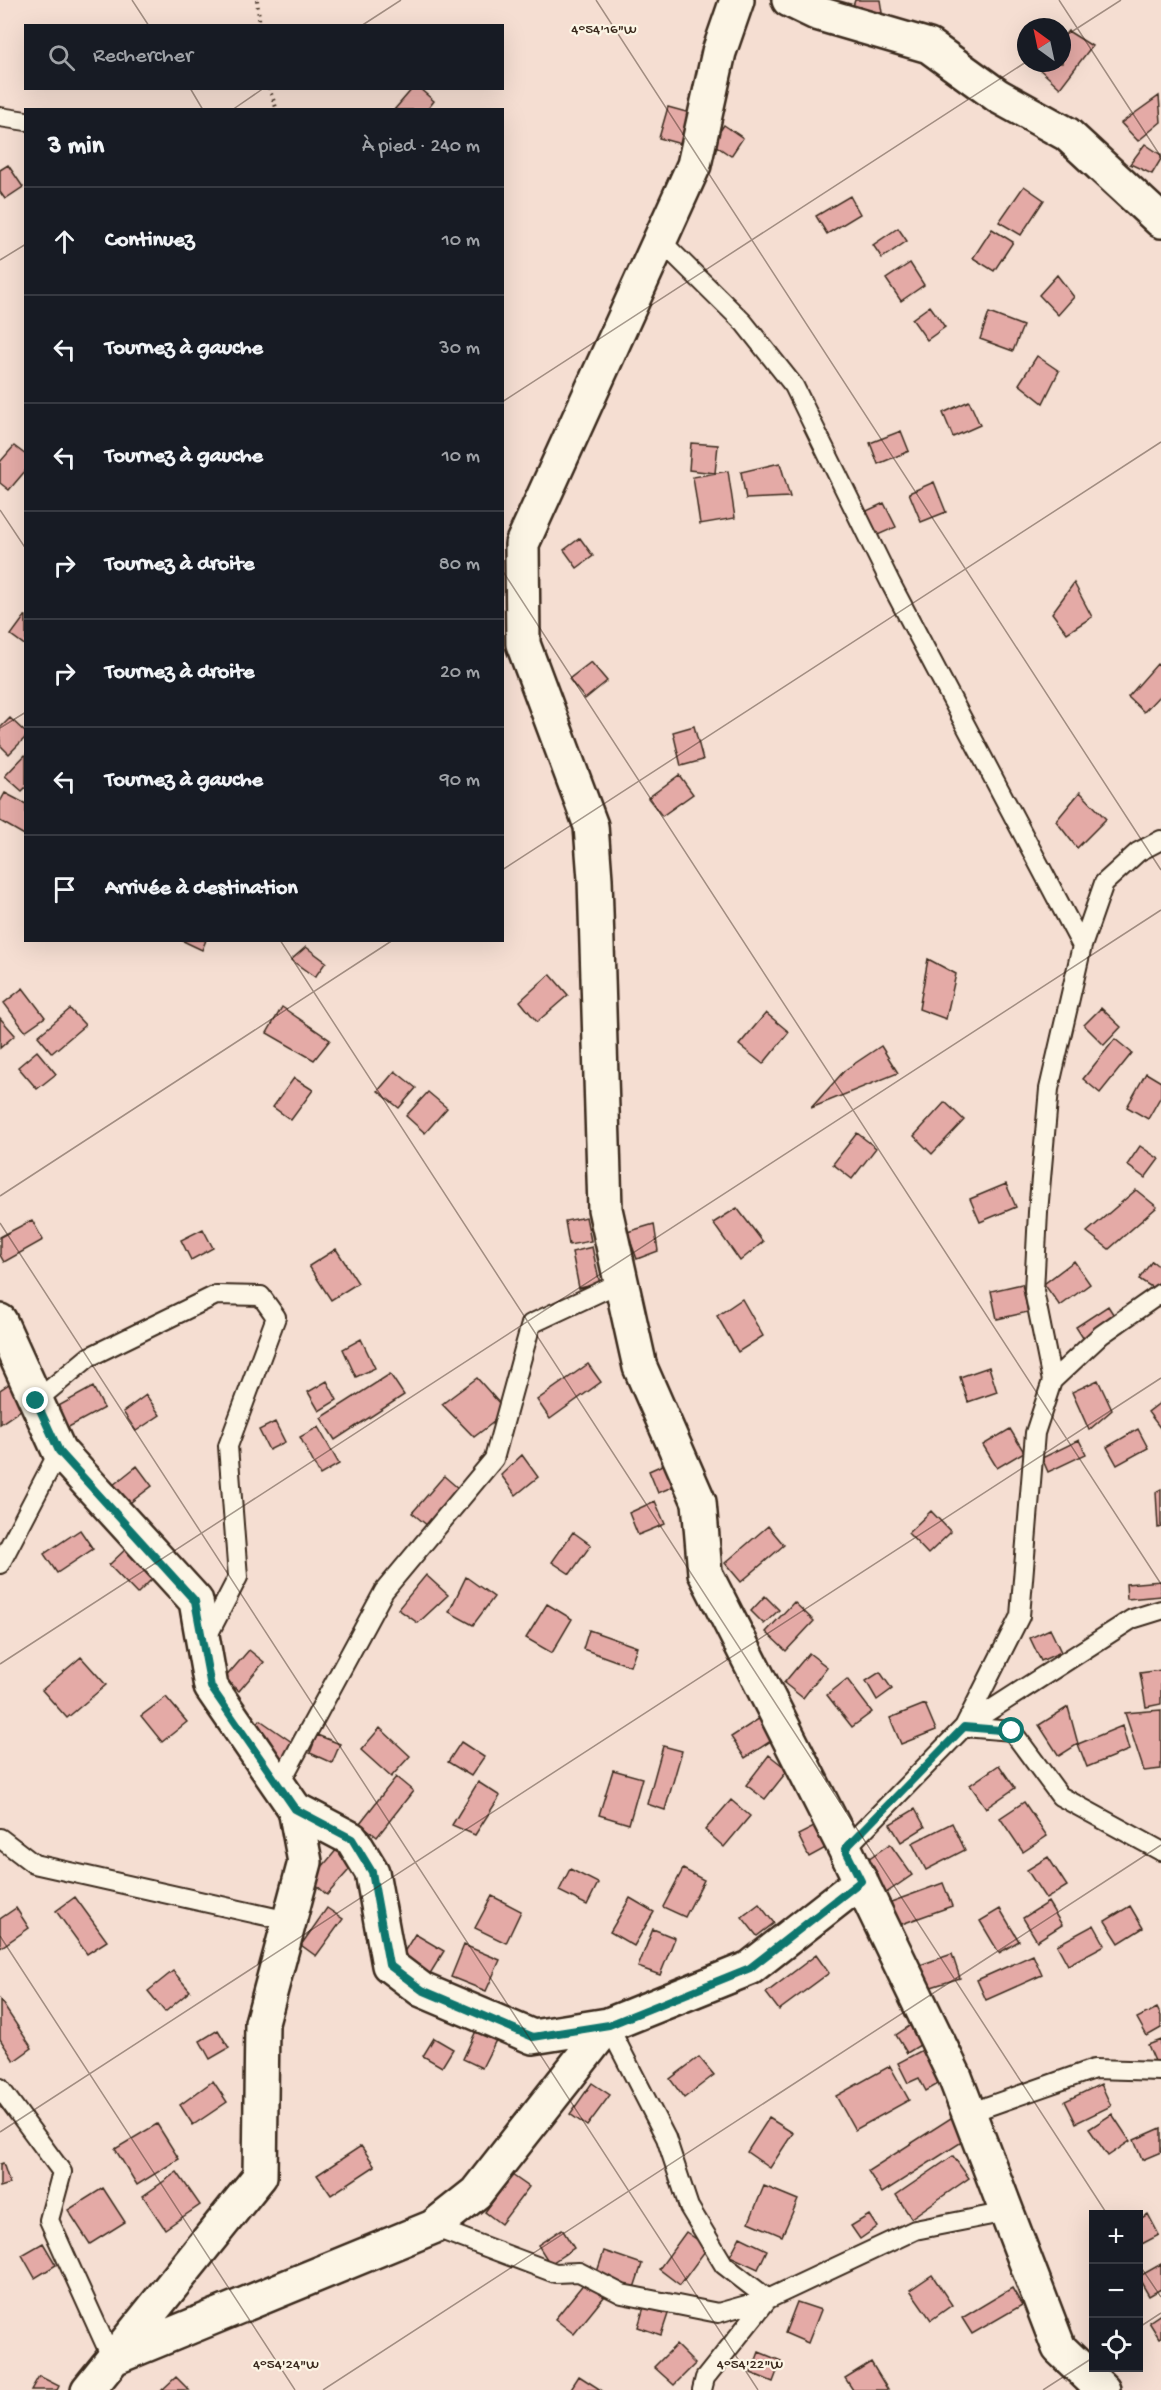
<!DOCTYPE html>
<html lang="fr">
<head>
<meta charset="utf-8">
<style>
	:root { --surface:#171b24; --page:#242831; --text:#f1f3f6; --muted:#9ea1a6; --line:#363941 }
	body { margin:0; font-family:"Gochi Hand",sans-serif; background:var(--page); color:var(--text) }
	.controls { position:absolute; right:18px; bottom:18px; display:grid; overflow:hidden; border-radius:0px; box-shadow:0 6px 24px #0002 }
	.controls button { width:54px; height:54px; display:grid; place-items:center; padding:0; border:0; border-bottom:2px solid var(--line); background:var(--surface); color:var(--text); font:30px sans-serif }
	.compass { position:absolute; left:1017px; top:18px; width:54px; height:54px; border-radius:50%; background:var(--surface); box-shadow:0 6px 24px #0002; rotate:327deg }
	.stop { position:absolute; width:18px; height:18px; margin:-14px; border:4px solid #0f766e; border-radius:50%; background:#fff }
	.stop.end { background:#0f766e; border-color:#fff; box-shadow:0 2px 6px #0008 }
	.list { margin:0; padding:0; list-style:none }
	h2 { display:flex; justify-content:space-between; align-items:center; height:78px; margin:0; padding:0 24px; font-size:26px }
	h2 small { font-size:20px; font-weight:400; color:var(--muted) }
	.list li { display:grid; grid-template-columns:39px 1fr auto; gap:18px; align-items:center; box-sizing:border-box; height:108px; padding:0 24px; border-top:2px solid var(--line) }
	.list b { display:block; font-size:22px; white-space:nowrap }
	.list em { font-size:20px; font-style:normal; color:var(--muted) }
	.icon { flex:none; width:33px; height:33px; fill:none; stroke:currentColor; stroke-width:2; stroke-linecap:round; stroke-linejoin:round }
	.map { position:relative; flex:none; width:1161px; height:2390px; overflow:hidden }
	.search { position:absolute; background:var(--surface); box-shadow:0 6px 24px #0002; left:24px; top:24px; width:480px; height:66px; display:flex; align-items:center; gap:15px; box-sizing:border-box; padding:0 21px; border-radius:0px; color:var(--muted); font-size:22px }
	.panel { position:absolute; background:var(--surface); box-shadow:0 6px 24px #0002; left:24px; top:108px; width:480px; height:834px; border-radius:0px }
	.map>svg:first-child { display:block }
	.building { fill:#e4aaa6; stroke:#3b2a1e; stroke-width:1.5 }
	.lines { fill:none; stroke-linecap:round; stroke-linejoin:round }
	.lane-casing { stroke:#3b2a1e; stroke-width:22 }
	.street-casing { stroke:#3b2a1e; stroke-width:38 }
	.path { stroke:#3b2a1e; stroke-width:4; stroke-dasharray:1.5 4.5; stroke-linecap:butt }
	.lane { stroke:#fcf5e5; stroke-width:18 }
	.street { stroke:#fcf5e5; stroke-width:33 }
	.route { stroke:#0f766e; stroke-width:8 }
	.ticks { fill:none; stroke:#3b2a1e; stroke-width:1.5; stroke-opacity:0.45 }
	.ticks-label { font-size:15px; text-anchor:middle; fill:#3b2a1e; stroke:#fcf5e5; stroke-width:4.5; stroke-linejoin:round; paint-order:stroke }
</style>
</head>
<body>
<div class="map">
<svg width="1161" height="2390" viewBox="0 0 1161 2390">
	<rect width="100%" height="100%" fill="#f5ded2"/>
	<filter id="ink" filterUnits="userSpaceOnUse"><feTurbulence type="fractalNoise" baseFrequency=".0167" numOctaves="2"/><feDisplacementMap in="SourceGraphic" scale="12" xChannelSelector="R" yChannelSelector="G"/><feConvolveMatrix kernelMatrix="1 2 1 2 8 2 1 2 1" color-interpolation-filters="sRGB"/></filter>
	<g filter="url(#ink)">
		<path class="building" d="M855 0H880L883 19 848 22Z
			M1068 31 1092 46 1060 88 1037 67 1040 63H1062V38Z
			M413 88H419L434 101 427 110H394Z
			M1159 96 1161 122 1138 141 1121 123Z
			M668 107 690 113 681 144 659 138Z
			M724 125 743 138 731 156 712 143Z
			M1145 144 1161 155V159L1152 174 1130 164Z
			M8 165 23 187 5 199 0 192V170Z
			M1024 186 1044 200 1021 235 999 222Z
			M850 196 860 214 827 234 816 216Z
			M898 228 907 241 882 258 873 245Z
			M992 229 1013 242 994 271 973 258Z
			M910 263 924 285 901 301 886 279Z
			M1057 275 1074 297 1058 315 1039 295Z
			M930 306 945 327 927 340 912 319Z
			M989 313 1023 326 1013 351 980 339Z
			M1037 356 1059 371 1043 403 1019 384Z
			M969 401 980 425 953 437 943 413Z
			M901 431 909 451 878 464 870 443Z
			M691 443 718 445 715 473 689 470Z
			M14 446 26 455V470L9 490 0 483V462Z
			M780 463 790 497 746 499 741 472Z
			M728 471 735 518 700 524 693 477Z
			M934 482 946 512 921 522 909 493Z
			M884 503 896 527 871 538 860 514Z
			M580 538 593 556 577 568 564 550Z
			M1074 583 1092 617 1067 633 1052 613Z
			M25 616H26V646L11 635Z
			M591 662 607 681 585 699 569 679Z
			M1157 664 1161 668V694L1144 712 1128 697Z
			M10 718 26 733V737L9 754 0 745V728Z
			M694 726 703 760 681 766 673 732Z
			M26 754V787L22 791 5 776Z
			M679 775 693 794 662 816 648 798Z
			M1080 792 1106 819 1077 848 1056 821Z
			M5 793 26 804V836L0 821V802Z
			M181 940H206L202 950Z
			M306 947 326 962 315 977 291 960Z
			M928 959 956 974 946 1019 919 1009Z
			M550 974 568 995 537 1022 520 1001Z
			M23 988 45 1017 25 1031 4 1003Z
			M282 1007 330 1040 314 1060 267 1033Z
			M1101 1008 1121 1027 1104 1045 1084 1025Z
			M70 1009 85 1025 52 1053 38 1036Z
			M766 1013 789 1032 763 1064 739 1045Z
			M0 1018 15 1035 0 1048Z
			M1115 1039 1132 1053 1100 1093 1083 1079Z
			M881 1046 898 1073 811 1108 845 1070Z
			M37 1051 56 1074 37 1089 18 1067Z
			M395 1071 416 1088 399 1108 378 1091Z
			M1146 1073 1161 1082V1096L1148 1119 1127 1107Z
			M294 1078 313 1090 291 1120 273 1107Z
			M428 1092 447 1108 425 1133 406 1116Z
			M945 1102 964 1120 932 1154 914 1136Z
			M857 1133 876 1148 852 1179 833 1164Z
			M1140 1146 1159 1159 1145 1178 1127 1165Z
			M1006 1184 1016 1207 980 1222 970 1199Z
			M1136 1190 1157 1207 1109 1249 1087 1232Z
			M737 1208 763 1242 740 1261 713 1223Z
			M586 1217 591 1241 569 1245 565 1221Z
			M32 1220 43 1240 4 1262 0 1255V1237Z
			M654 1224 658 1251 637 1259 627 1232Z
			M203 1229 213 1248 191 1260 181 1240Z
			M592 1247 600 1284 579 1288 572 1252Z
			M336 1249 358 1283 331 1300 309 1266Z
			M1074 1261 1090 1284 1060 1306 1044 1284Z
			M1152 1261 1161 1268V1285L1156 1290 1139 1279Z
			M1022 1284 1028 1312 997 1319 991 1291Z
			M742 1299 763 1336 738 1352 717 1316Z
			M1108 1306 1124 1331 1092 1352 1076 1327Z
			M361 1339 375 1368 356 1377 343 1349Z
			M588 1364 601 1382 550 1419 537 1400Z
			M989 1367 997 1392 968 1402 960 1377Z
			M390 1374 404 1395 335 1440 321 1418Z
			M477 1378 507 1412 474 1437 442 1404Z
			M1098 1380 1112 1410 1089 1430 1072 1392Z
			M327 1381 337 1400 319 1411 308 1392Z
			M12 1382 28 1405 0 1424V1390Z
			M93 1387 104 1408 65 1429 53 1409Z
			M146 1395 160 1415 136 1431 123 1412Z
			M1161 1402V1429L1148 1412Z
			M275 1422 285 1442 269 1450 259 1430Z
			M318 1427 339 1464 320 1475 300 1437Z
			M1010 1429 1024 1452 997 1468 983 1445Z
			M1138 1429 1148 1448 1117 1465 1107 1447Z
			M1079 1440 1086 1454 1048 1472 1042 1458Z
			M522 1455 538 1477 516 1495 501 1475Z
			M669 1462 679 1484 658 1493 649 1471Z
			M137 1466 152 1486 123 1508 108 1489Z
			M444 1476 459 1489 428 1526 412 1513Z
			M1161 1489V1527L1158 1528 1156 1492Z
			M655 1501 665 1524 638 1535 629 1513Z
			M931 1511 951 1532 928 1554 908 1533Z
			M768 1526 784 1545 741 1582 725 1563Z
			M80 1530 93 1549 57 1573 44 1554Z
			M573 1532 591 1545 570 1574 552 1562Z
			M128 1547 155 1576 137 1594 109 1565Z
			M426 1575 448 1595 418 1623 398 1609Z
			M466 1577 494 1597 473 1625 449 1612Z
			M1161 1581V1596L1127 1599 1126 1584Z
			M765 1596 779 1610 764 1624 751 1611Z
			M794 1602 814 1621 786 1651 766 1632Z
			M547 1604 572 1619 552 1653 526 1638Z
			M1050 1629 1061 1652 1041 1661 1030 1638Z
			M589 1630 637 1647 630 1666 583 1649Z
			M249 1650 264 1662 239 1691 224 1679Z
			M809 1653 827 1667 803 1698 784 1683Z
			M81 1657 106 1685 67 1718 42 1690Z
			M1161 1670V1704L1146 1707 1140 1673Z
			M880 1672 892 1689 877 1700 866 1681Z
			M847 1679 872 1712 852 1727 827 1695Z
			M166 1697 187 1722 162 1742 141 1716Z
			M925 1704 936 1730 901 1744 890 1718Z
			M1068 1707 1078 1744 1059 1756 1039 1725Z
			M1161 1710V1769L1144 1771 1125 1713Z
			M760 1718 774 1739 745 1758 731 1737Z
			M260 1720 299 1747 279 1785 247 1739Z
			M1122 1726 1129 1750 1087 1767 1078 1744Z
			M380 1728 410 1756 391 1777 361 1750Z
			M317 1735 340 1744 332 1763 310 1753Z
			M461 1742 484 1757 471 1776 448 1762Z
			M663 1746 682 1751 665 1810 647 1804Z
			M769 1755 788 1770 765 1799 746 1785Z
			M999 1765 1015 1788 986 1808 970 1785Z
			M613 1770 642 1778 629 1824 599 1815Z
			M396 1777 413 1791 377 1837 360 1823Z
			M478 1782 500 1796 475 1835 452 1825Z
			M731 1800 750 1816 724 1847 705 1830Z
			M1024 1802 1047 1836 1023 1852 1000 1818Z
			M915 1809 925 1827 901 1842 890 1824Z
			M952 1823 965 1850 926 1870 912 1843Z
			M820 1824 831 1845 809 1857 798 1835Z
			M890 1844 912 1875 886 1893 865 1861Z
			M338 1848 355 1863 327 1895 311 1880Z
			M1048 1857 1067 1886 1046 1899 1027 1870Z
			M570 1869 598 1883 587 1905 559 1891Z
			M683 1869 704 1880 685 1917 663 1907Z
			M943 1883 952 1906 899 1925 891 1902Z
			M492 1896 521 1911 506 1943 475 1928Z
			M75 1897 107 1941 87 1954 56 1911Z
			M630 1898 654 1912 634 1946 610 1932Z
			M1048 1902 1062 1925 1037 1941 1023 1918Z
			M759 1904 774 1923 757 1936 742 1917Z
			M1130 1906 1143 1928 1119 1943 1105 1921Z
			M16 1908 29 1928 0 1948V1919Z
			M327 1908 343 1919 316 1956 301 1945Z
			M1000 1909 1019 1941 999 1953 980 1921Z
			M1094 1925 1105 1945 1068 1965 1057 1945Z
			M653 1929 675 1938 660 1975 638 1967Z
			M415 1934 444 1951 428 1977 399 1960Z
			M464 1945 500 1960 486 1991 451 1977Z
			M952 1954 960 1978 928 1988 920 1965Z
			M816 1955 829 1973 779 2010 766 1993Z
			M1033 1955 1042 1975 986 2000 977 1980Z
			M173 1971 190 1991 165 2012 148 1991Z
			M0 2000 32 2048 14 2061 0 2039Z
			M1157 2008 1161 2016V2028L1147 2036 1137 2018Z
			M914 2023 925 2042 907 2053 896 2035Z
			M218 2030 229 2048 210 2059 200 2041Z
			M476 2031 496 2040 482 2068 463 2059Z
			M434 2038 453 2049 442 2067 423 2056Z
			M1161 2040V2067L1158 2068 1148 2045Z
			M930 2046 947 2079 926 2091 919 2078 908 2083 898 2063Z
			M699 2057 714 2075 684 2098 670 2079Z
			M890 2066 909 2100 855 2130 836 2096Z
			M213 2081 227 2102 193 2125 180 2105Z
			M592 2083 610 2095 587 2126 570 2114Z
			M1101 2084 1111 2106 1076 2123 1065 2101Z
			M1112 2114 1130 2141 1108 2156 1089 2129Z
			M954 2116 968 2138 882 2193 868 2171Z
			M769 2118 793 2133 770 2168 747 2152Z
			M157 2124 179 2159 137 2185 115 2149Z
			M1161 2128V2152L1142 2160 1134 2140Z
			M361 2146 375 2166 331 2195 317 2175Z
			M953 2156 969 2178 911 2218 896 2195Z
			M3 2163 10 2184 0 2187V2164Z
			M177 2172 200 2205 165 2229 143 2196Z
			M512 2175 529 2187 501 2224 485 2212Z
			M764 2186 798 2200 782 2236 749 2222Z
			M103 2188 125 2222 90 2244 68 2210Z
			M1148 2214 1159 2235 1138 2246V2220Z
			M869 2215 877 2227 860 2239 851 2226Z
			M562 2229 574 2248 550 2264 538 2245Z
			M686 2232 708 2247 680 2285 659 2269Z
			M740 2237 767 2250 758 2269 730 2256Z
			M43 2243 56 2265 35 2278 22 2255Z
			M604 2251 642 2264 634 2288 596 2275Z
			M1161 2264V2289L1149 2296 1138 2277Z
			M932 2275 952 2305 931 2320 910 2290Z
			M585 2282 604 2297 574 2334 555 2319Z
			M1012 2288 1022 2305 972 2334 962 2318Z
			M797 2302 821 2310 808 2343 785 2333Z
			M644 2307 668 2314 661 2335 638 2327Z
			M1161 2314V2337L1159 2338 1149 2322Z
			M676 2345 695 2364 674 2385 654 2367Z
			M759 2352 781 2361 773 2382 751 2373Z
			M871 2362 888 2390H853L845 2378Z
			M39 2376 59 2386 57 2390H31Z
			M579 2376 601 2390H570Z
			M176 2377 189 2390H162Z"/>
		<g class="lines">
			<g class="lane-casing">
				<path id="lane" d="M0 117 26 121
					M660 240 744 323 794 386 891 584 1082 946 1049 1089 1038 1212 1034 1291 1052 1381 1035 1433 1020 1616 964 1727 1012 1731 1060 1796 1161 1851
					M1082 946 1104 883 1138 852 1161 840
					M1052 1381 1101 1335 1161 1293
					M36 1401 89 1357 216 1295 261 1296 276 1317 228 1446 238 1577 205 1641
					M0 1564 59 1451
					M279 1785 384 1591 494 1459 531 1324 621 1282
					M0 1838 34 1864 289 1921
					M845 1849 964 1727 1132 1619 1161 1610
					M608 2025 666 2138 689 2207 724 2265 768 2299
					M0 2088 62 2172 49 2220 112 2359
					M969 2113 1094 2069 1161 2071
					M433 2227 555 2273 579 2272 622 2294 718 2313 768 2299
					M702 2390 705 2378 768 2299 915 2230 1007 2212"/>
			</g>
			<g class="street-casing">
				<path id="street" d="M737 0 719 52 694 165 522 544 523 644 591 826 595 879 605 1209 640 1367 699 1502 705 1573 845 1849 955 2077 1059 2348 1103 2390
					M789 0 816 13 929 46 998 96 1067 134 1161 221
					M0 1321 59 1451 196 1601 211 1687 295 1809 305 1862 262 2023 260 2176 88 2390
					M295 1809 352 1839 372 1872 389 1965 422 1990 533 2037 608 2025 750 1968 861 1881
					M114 2358 433 2227 476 2193 608 2025"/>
			</g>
			<path class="path" d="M257 0 260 26
				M269 88 277 110"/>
			<use href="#lane" class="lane"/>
			<use href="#street" class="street"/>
		</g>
	</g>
	<g class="lines" filter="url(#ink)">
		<path class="route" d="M36 1401 59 1451 195 1601 211 1687 295 1809 352 1839 372 1872 389 1965 422 1990 533 2037 609 2025 750 1968 861 1881 845 1849 964 1727 1012 1731"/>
	</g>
	<path class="ticks" d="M132 0 149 26M596 0 1161 870M1059 0 1161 157M361 26 401 0M1062 38 1121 0M190 88 203 110M232 110 264 88M0 260 26 244M502 402 1026 62M0 510 26 549M502 570 1161 1584M0 728 26 712M502 870 1161 442M280 940 1107 2214M0 1196 393 940M0 1223 758 2390M0 1664 1161 910M0 1936 295 2390M0 2132 1161 1378M1138 2263 1161 2297M1138 2328 1161 2313M323 2390 1161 1845M1043 2390 1094 2357"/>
	<g class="ticks-label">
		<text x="604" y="33">4°54'16"W</text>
		<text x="286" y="2368">4°54'24"W</text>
		<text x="750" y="2368">4°54'22"W</text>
	</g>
</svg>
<div class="controls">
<button>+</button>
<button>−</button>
<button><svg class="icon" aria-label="locate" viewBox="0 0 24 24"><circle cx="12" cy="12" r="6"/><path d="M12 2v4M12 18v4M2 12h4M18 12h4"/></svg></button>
</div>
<svg class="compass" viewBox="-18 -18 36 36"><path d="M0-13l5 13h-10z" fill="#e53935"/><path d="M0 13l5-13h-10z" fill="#9ea1a6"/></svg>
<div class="stop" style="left:1012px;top:1731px"></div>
<div class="stop end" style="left:36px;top:1401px"></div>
<div class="search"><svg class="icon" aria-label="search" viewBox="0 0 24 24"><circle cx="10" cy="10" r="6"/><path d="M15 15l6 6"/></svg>Rechercher</div>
<section class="panel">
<h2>3 min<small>À pied · 240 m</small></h2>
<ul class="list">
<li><svg class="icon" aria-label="ahead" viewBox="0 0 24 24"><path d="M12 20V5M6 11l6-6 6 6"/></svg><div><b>Continuez</b></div><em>10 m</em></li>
<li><svg class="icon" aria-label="left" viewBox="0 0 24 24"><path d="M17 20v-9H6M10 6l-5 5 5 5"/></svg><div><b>Tournez à gauche</b></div><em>30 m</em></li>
<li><svg class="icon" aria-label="left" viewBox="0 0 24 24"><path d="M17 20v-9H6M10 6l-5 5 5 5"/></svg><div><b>Tournez à gauche</b></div><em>10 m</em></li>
<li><svg class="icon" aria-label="right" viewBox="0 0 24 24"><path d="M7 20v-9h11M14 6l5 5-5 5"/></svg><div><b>Tournez à droite</b></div><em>80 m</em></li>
<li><svg class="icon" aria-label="right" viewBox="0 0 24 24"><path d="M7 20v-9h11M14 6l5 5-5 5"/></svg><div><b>Tournez à droite</b></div><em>20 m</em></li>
<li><svg class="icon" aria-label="left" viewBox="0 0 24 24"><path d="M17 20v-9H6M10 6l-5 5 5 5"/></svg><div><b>Tournez à gauche</b></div><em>90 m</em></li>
<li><svg class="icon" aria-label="arrive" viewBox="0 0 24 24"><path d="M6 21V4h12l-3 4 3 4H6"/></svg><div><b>Arrivée à destination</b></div></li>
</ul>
</section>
</div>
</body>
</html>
